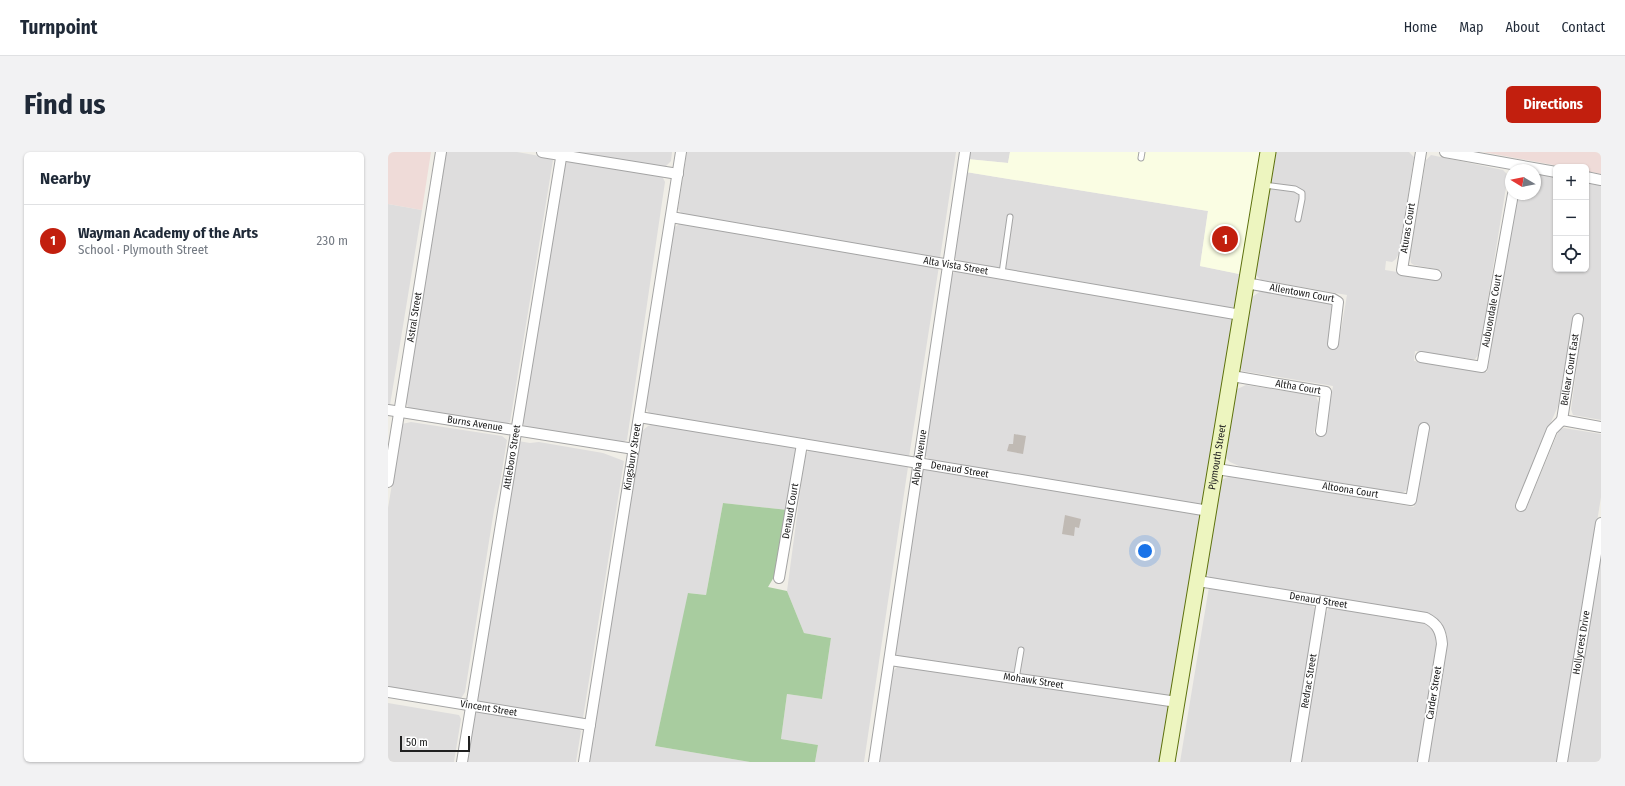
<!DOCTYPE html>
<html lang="en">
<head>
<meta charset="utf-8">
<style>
	:root { --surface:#fff; --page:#f2f2f3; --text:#1f2937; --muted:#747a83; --line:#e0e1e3; --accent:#c21f0e }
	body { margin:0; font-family:"Fira Sans Condensed",sans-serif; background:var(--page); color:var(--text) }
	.controls { position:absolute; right:12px; top:12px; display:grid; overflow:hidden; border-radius:6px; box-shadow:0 1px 3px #0004 }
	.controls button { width:36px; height:36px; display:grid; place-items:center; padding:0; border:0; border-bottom:1px solid var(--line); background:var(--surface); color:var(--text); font:20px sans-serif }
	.compass { position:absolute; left:1117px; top:12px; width:36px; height:36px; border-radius:50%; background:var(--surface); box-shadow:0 1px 3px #0004; rotate:280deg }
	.scale { position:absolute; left:12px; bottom:10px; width:70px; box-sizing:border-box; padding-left:4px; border:2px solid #202020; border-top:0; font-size:11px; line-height:14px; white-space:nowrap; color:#202020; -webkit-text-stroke:3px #fff; paint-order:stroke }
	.you { position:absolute; left:757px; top:399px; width:14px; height:14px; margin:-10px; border:3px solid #fff; border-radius:50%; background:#1a73e8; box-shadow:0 0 0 6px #1a73e833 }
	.badge { display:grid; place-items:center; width:26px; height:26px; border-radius:50%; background:var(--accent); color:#fff; font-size:13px; font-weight:700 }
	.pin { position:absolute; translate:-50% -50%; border:2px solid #fff; box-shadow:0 1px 4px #0006 }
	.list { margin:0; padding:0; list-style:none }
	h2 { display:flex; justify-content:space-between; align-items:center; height:52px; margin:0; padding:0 16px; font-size:17px }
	h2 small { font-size:13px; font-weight:400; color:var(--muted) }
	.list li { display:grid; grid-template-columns:26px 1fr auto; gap:12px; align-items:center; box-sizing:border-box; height:72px; padding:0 16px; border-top:1px solid var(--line) }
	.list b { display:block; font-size:15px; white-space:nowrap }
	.list p { margin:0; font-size:13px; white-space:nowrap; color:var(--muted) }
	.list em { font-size:13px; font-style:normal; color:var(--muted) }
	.icon { flex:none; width:22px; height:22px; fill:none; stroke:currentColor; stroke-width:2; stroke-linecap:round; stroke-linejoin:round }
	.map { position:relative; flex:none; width:1213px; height:610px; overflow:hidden; border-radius:6px }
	header { display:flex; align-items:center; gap:24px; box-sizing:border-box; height:56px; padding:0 20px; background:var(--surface); border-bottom:1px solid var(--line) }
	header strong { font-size:19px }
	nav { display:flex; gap:22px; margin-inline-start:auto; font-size:14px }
	.intro { display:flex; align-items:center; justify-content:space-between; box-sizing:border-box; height:96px; padding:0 24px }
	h1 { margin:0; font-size:28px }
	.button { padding:10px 18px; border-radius:6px; background:var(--accent); color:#fff; font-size:14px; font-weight:700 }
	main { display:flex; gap:24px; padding:0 24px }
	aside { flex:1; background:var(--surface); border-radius:6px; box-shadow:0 1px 3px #0004 }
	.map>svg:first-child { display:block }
	.residential { fill:#dedddd }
	.commercial { fill:#efdbd8 }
	.education { fill:#fafde3 }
	.forest { fill:#a8cc9f }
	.building { fill:#c0bab4 }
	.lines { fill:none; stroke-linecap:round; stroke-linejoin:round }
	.lane-casing { stroke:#a4a4a4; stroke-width:7 }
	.street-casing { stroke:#a4a4a4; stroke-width:12 }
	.secondary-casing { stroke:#5d710d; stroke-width:17 }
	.lane { stroke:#fff; stroke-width:5 }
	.street { stroke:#fff; stroke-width:10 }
	.secondary { stroke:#edf5bf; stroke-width:15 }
	.labels { text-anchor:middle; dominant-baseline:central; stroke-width:4; stroke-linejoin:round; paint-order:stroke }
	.street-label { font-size:10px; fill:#202020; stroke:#fff }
</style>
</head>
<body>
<header>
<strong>Turnpoint</strong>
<nav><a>Home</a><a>Map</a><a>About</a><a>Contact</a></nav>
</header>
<div class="intro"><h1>Find us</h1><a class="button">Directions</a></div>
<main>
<aside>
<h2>Nearby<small></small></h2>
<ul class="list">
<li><span class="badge">1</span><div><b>Wayman Academy of the Arts</b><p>School · Plymouth Street</p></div><em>230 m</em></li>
</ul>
</aside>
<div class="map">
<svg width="1213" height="610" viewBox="0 0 1213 610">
	<rect width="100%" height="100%" fill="#f0eee7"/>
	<path class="residential" d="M58 0H129L163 6 165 8 122 270 117 272 21 257 17 249Z
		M182 0H284L283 9 277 15 183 2Z
		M299 0H568L552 106H547L295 63 290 57Z
		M581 0H622L620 11 579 7Z
		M885 0H1021L1026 5 1011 101 1008 107 1004 110 998 109 997 118 1052 127 1053 118 1026 113 1023 111 1022 104 1038 8 1043 3 1115 18 1120 23 1091 202 1087 207H1083L1027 199 1026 209 1099 220 1129 42H1147V21L1168 25V117H1198V30L1213 32V268L1185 263 1183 257 1195 169 1194 163 1185 165 1170 254 1127 353 1138 357 1171 278 1176 276 1213 282V345L1170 610H1039L1059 494V484L1055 474 1049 467 1037 462 825 427 817 421 831 329 842 324 1026 355 1041 273 1031 272 1021 334 1019 338 1014 341 853 315 842 310 836 304 845 239 858 233 923 243 928 245 931 251 926 281 936 284 945 234 854 219 850 211 861 147 873 139 943 152 946 158 941 193 950 195 959 143 873 128 868 123 866 116Z
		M180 9 274 24 277 30 239 288 232 291 137 275 134 269 176 13Z
		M578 20 820 59 812 114 851 122 847 154 842 157 570 109 566 105Z
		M0 52 34 58 2 253 0 252Z
		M293 71 551 114 521 305 263 263 259 258 257 253 285 76Z
		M569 118 845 165 847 171 819 347 812 353 542 308 536 302 563 123Z
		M23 270 114 284 119 288 112 331 106 358 77 540 72 548 0 536V356L14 272Z
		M266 272 406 295 408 301 400 358 335 351 318 443 301 441 267 594 362 610H201L252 289 254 279 260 274Z
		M130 289 142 291 151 290 215 301 236 309 195 566 189 567 94 551 88 547Z
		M422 297 517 312 520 315 476 610H427L430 593 393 587 399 542 434 547 443 486 416 481 399 439 417 303Z
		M537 317 805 361 813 364 787 540 782 544 509 504 506 499 532 321Z
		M1213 392V610H1179Z
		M821 435 921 452 927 456 928 462 904 610H792Z
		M941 456H946L1035 470 1044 474 1049 482 1050 492 1031 610H913L938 461Z
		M511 513 777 552 782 556 776 610H490L504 520Z
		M0 551 71 563 73 567 66 610H0Z
		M90 559 189 575 193 579 188 610H78L86 562Z"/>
	<path class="commercial" d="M0 0H43L34 58 0 52Z
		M1095 0H1213V22L1198 19V15H1176Z"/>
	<path class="education" d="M622 0H873L851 122 812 114 820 59 578 20 579 7 620 11Z"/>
	<path class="forest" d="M335 351 400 358 386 425 380 435 399 439 416 481 443 486 434 547 399 542 393 587 430 593 427 610H362L267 594 300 441 318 443Z"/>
	<path class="building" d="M626 282 638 284 635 302 619 299 621 292H625Z
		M677 363 693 367 691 376 687 375 686 384 674 382Z"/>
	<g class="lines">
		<g class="lane-casing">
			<path id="lane" d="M753 6 754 0
				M876 33 907 37 914 41V47L910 67
				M614 121 622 65
				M628 527 633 498"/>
		</g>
		<g class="street-casing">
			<g id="street">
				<path d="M154 0 290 22"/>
				<path d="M1033 0 1014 118 1048 123"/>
				<path d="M1057 0 1168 20"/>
				<path d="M1198 25 1213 28"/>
				<path id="s1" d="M283 65 853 163"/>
				<path id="s2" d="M858 131 945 147 950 150 945 192"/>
				<path id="s3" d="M1033 205 1094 215 1125 42"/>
				<path id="s4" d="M844 224 938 240 933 279"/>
				<path id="s5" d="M0 258 246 297"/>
				<path id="s6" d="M251 265 821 359"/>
				<path id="s7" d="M1174 268 1190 167"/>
				<path d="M1174 268 1213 275"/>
				<path id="s8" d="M829 317 1023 348 1036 276"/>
				<path id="s9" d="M0 330 53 0"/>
				<path d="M1133 354 1164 278 1174 268"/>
				<path id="s10" d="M391 426 414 292"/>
				<path id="s11" d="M810 429 1038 466C1050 472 1053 480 1054 492L1035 610"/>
				<path id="s12" d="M502 508 789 550"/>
				<path id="s13" d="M0 540 202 573"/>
				<path id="s14" d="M74 610 174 0"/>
				<path id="s15" d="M196 610 293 0"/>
				<path id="s16" d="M486 610 577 0"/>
				<path id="s17" d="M908 610 934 449"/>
				<path id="s18" d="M1174 610 1213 371"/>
			</g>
		</g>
		<g class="secondary-casing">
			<g id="secondary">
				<path id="s19" d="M779 610 880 0"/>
			</g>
		</g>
		<use href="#lane" class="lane"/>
		<use href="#street" class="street"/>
		<use href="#secondary" class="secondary"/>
	</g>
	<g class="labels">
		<g class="street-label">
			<text transform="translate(1020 76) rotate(-81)">Aturas Court</text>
			<text stroke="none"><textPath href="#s1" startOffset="289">Alta Vista Street</textPath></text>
			<text stroke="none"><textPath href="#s2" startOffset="57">Allentown Court</textPath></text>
			<text stroke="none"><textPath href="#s3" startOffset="119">Aubuondale Court</textPath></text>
			<text stroke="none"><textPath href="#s9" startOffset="167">Astral Street</textPath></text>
			<text stroke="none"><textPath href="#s7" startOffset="51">Bellear Court East</textPath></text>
			<text stroke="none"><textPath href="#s4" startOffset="67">Altha Court</textPath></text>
			<text stroke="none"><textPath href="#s5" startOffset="88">Burns Avenue</textPath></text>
			<text stroke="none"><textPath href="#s14" startOffset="309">Attleboro Street</textPath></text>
			<text stroke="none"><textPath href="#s15" startOffset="309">Kingsbury Street</textPath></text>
			<text stroke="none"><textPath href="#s16" startOffset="308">Alpha Avenue</textPath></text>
			<text stroke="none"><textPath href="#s19" startOffset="309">Plymouth Street</textPath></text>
			<text stroke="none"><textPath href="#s6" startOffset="325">Denaud Street</textPath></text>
			<text stroke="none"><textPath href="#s8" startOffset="135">Altoona Court</textPath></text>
			<text stroke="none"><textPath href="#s10" startOffset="68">Denaud Court</textPath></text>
			<text stroke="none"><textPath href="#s11" startOffset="122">Denaud Street</textPath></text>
			<text stroke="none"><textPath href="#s18" startOffset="121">Hollycrest Drive</textPath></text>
			<text stroke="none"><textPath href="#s12" startOffset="145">Mohawk Street</textPath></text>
			<text stroke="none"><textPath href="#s17" startOffset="82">Redrac Street</textPath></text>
			<text transform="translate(1046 541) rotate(-81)">Carder Street</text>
			<text stroke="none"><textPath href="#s13" startOffset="102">Vincent Street</textPath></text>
		</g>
	</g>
</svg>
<div class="controls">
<button>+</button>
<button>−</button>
<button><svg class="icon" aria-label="locate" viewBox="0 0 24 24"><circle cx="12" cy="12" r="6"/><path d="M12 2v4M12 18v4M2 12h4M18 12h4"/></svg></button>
</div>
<svg class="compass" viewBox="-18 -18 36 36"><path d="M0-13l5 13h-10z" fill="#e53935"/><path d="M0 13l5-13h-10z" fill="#747a83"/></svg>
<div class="scale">50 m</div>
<div class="you"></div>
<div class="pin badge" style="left:837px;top:87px">1</div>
</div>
</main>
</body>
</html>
